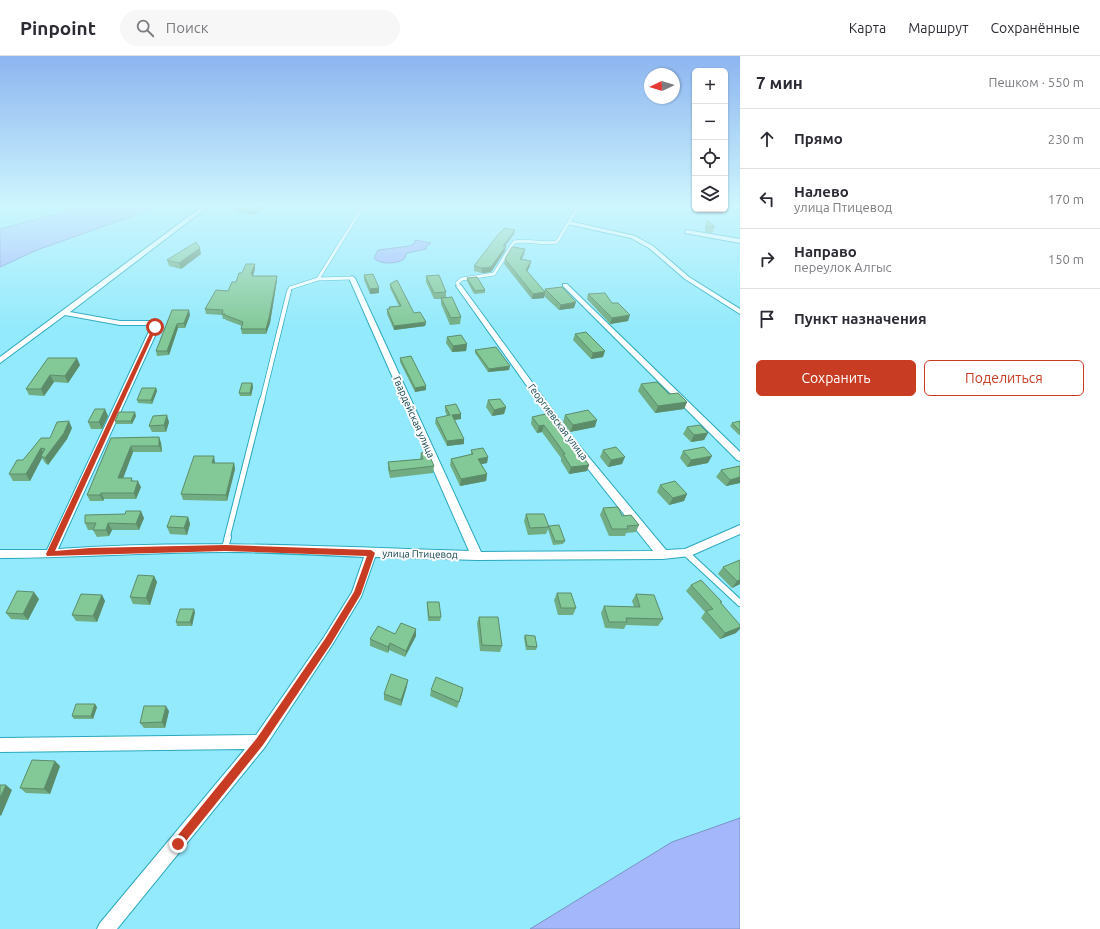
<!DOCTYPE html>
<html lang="ru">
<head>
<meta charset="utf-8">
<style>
	:root { --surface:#fff; --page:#f7f7f7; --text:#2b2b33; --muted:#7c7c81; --line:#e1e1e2; --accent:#c73c23 }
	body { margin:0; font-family:Ubuntu,sans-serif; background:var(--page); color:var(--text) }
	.controls { position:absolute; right:12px; top:12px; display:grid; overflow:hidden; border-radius:6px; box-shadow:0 1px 3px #0004 }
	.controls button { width:36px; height:36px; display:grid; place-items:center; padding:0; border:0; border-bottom:1px solid var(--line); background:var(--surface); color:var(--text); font:20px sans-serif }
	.compass { position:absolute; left:644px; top:12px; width:36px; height:36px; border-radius:50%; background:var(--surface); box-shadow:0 1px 3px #0004; rotate:266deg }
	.stop { position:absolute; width:12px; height:12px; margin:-9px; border:3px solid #c73c23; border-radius:50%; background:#fff }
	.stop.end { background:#c73c23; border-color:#fff; box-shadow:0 1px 4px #0008 }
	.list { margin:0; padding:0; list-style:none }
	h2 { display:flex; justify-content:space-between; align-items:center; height:52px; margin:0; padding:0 16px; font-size:17px }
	h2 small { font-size:13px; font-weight:400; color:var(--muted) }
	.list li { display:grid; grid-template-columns:26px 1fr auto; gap:12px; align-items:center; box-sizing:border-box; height:60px; padding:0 16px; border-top:1px solid var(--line) }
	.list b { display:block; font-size:15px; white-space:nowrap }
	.list p { margin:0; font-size:13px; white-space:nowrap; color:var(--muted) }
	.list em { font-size:13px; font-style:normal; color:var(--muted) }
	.actions { display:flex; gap:8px; padding:12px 16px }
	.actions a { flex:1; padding:9px 0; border:1px solid var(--accent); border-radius:6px; text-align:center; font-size:14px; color:var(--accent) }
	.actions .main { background:var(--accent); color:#fff }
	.icon { flex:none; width:22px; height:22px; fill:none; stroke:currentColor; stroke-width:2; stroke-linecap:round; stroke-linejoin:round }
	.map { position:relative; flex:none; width:740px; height:873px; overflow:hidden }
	header { display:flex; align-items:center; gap:24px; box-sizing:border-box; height:56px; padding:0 20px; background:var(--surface); border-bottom:1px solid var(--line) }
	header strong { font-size:19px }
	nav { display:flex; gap:22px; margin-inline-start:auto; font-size:14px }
	.search { width:280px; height:36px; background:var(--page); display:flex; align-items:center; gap:10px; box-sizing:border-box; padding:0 14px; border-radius:22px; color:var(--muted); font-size:15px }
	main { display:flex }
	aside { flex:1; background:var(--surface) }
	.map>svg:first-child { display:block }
	.water { fill:#a5b7fb; stroke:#7894c6 }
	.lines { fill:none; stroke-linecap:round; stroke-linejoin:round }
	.service-far3-casing { stroke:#29a8be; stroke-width:4 }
	.service-far2-casing { stroke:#29a8be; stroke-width:5.5 }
	.service-far1-casing { stroke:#29a8be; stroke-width:7 }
	.service-casing { stroke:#29a8be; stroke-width:8 }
	.minor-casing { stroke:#29a8be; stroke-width:2 }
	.service-far3 { stroke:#fff; stroke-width:3 }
	.service-far2 { stroke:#fff; stroke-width:4 }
	.service-far1 { stroke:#fff; stroke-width:5 }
	.service { stroke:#fff; stroke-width:6 }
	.minor { fill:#fff; fill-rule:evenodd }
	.wall { fill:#71ac82 }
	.shaded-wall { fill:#5c8c6a }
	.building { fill:#83c897; stroke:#5c8c6a }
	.route { fill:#c73c23 }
	.labels { text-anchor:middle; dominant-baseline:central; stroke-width:4; stroke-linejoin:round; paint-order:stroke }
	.street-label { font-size:10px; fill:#0e424b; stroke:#fbfbfb }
</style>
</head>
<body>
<header>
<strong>Pinpoint</strong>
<div class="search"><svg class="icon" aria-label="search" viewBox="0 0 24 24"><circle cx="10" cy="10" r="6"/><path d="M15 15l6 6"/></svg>Поиск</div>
<nav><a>Карта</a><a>Маршрут</a><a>Сохранённые</a></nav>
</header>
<main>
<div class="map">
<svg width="740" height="873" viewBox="0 0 740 873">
	<rect width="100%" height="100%" fill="#93eafc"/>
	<path class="water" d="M89 149H157L150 154 37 194 0 211V173Z
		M415 184 431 187 426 191V193L407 197C406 198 405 202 404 203 399 208 379 209 374 202L378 194 410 190 415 187Z
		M740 762V873H530L672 786Z"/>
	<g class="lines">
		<g class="service-far3-casing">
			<path id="service-far3" d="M318 223 352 222
				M459 230 457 227 462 223 494 218 514 186C528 183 542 189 557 186L579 149
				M289 236 290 232 318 223 364 149"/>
		</g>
		<g class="service-far2-casing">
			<path id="service-far2" d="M262 345 289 235"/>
		</g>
		<g class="service-far1-casing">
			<path id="service-far1" d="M227 482 262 344"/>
		</g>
		<g class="service-casing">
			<path id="service" d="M225 492 228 481
				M686 497 740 547"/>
		</g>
		<g class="minor-casing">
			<path id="minor" d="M204 149H210L70 256 120 265H156L159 271 58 493C195 483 332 491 469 495L349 222 352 220 355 222 481 496 653 495 566 385 456 230 459 228 461 229 572 381 666 494 685 493 740 469V478L690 500 663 503 477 504 375 501 361 541 332 589 265 691 117 873H97L100 867 245 693 0 696V682L256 679 324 581 352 536 364 501C318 499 271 496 225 496 150 496 75 502 0 502V494H47L151 271 150 269H120L65 259 0 307V301Z
				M569 165 635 180 653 190 689 221 740 253V258L685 223 649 192 631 182 567 168V166Z
				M687 174 740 183V187L685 177V175Z
				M563 228H567L740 396V405L737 404 563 230Z"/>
		</g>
		<use href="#service-far3" class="service-far3"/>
		<use href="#service-far2" class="service-far2"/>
		<use href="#service-far1" class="service-far1"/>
		<use href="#service" class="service"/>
		<use href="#minor" class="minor"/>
	</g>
	<path class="wall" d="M267 149 254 159 237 156V153Z
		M707 164 715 171 712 177 705 176V170Z
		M515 174 514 178 505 190V195L491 216 482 217 474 215V210L502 176Z
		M201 198 181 213 169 210 167 204Z
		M524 198 522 203 530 210 527 216 544 235 545 233 574 252 559 254 544 240V242L532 243 504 208 505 203Z
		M255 213 253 220H277V224L270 267 266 278H242L241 273 242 270 226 264 225 263H223L222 259 206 258 205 253 228 235 236 226Z
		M364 219 379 237 370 238 364 224Z
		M426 220 446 236V242L461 261 460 268 450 269 441 248V243H434L426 226Z
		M467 222 485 234V237L474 238 467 225Z
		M390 228 414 257 426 266 425 270 394 274 387 258V253H389V251L399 250 390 232Z
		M588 238 628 265 610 268 587 243Z
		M172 254 190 259 185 272H178L169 299 157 300 156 295Z
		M575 278 603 301 591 303 573 284Z
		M447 281 467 288 466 295 452 296 446 287Z
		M475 294 509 314 488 316 475 297Z
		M400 302 426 334 415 336 400 306Z
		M80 309 68 327 54 326 44 340 29 339 26 333 35 320Z
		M252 327 253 331 251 340H240L239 337Z
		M641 328 669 338 687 346 684 353 655 357 638 335Z
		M156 332 157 335 152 348 138 347 137 344Z
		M488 344 506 351 504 358 492 360 486 351Z
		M445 350 461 358V363L455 364 464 388 447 390 435 367 436 362 447 360 445 355Z
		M550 357 589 409 587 415 569 418 561 405V402L542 376 537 377 531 368 532 361Z
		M565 359 595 371 570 376 563 366Z
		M108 360 102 373H91L88 366Z
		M136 360 132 368H116L115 365Z
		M740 365V379H739L730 370 732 367Z
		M169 366 166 376H152L149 370Z
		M687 371 708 377 704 384 691 386 683 378Z
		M72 372 67 383 48 409 45 407 42 402 30 425H13L9 418 50 382Z
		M159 381 161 387 162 396H133L123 422 134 425 141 431 136 443H104L103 445H90L87 439 111 382Z
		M471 394 488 401 487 407 481 408 487 418 486 425 460 430 450 409 451 403 471 398Z
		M603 394 622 408 608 411 600 401Z
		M683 395 708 407 687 411 680 402Z
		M421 397 434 410 433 417 390 422 388 413V406L420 403Z
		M215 406V407H234L235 413 227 445 183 444 181 438Z
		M740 410V427L726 430 716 421 721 414Z
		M660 429 687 438 684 445 669 449 657 436Z
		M603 452 622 460 639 469 636 476 626 477 625 480H609L600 459Z
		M526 458 548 471 549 470 565 485 563 488 553 489 548 473 546 478 528 479 524 465Z
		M188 461 190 468 187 479 170 478 167 471Z
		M144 462 139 474H112L109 480 97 481 93 474H88L85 467Z
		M740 504V528L732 532 718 518 723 511Z
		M154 520 157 526 150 549 133 548 130 541Z
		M691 529 720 547 736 577 720 583 701 562 705 556 686 535Z
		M557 537 576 552 573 559H558L554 544Z
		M636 538 663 563 658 570 626 569 624 573 605 572 601 557 604 550 634 551 632 545Z
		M102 539 105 545 97 566 76 565 72 559Z
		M39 543 28 564 11 563 6 557Z
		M427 546 441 561 440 565H428L427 549Z
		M195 556 192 570H177L176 566Z
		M479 561 502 590 500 596 480 595 477 567Z
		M416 573V580L405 601 389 594 388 597 370 590V583Z
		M525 579 537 591 536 594H526L524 582Z
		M407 630 401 650 384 644V638Z
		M431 634 462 638 457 652 430 640Z
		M97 651 93 663H74L72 660Z
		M169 655 165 672H144L140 667Z
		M60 710 50 738 26 737 20 732Z"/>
	<path class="shaded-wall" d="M263 149H267L254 159V156Z
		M515 174 514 178 502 194 503 190Z
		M506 190 505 195 491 216 482 217V212Z
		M200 192 201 198 181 213 179 207Z
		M525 193 524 198 519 208 520 203Z
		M531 205 530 210 525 219 526 214Z
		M255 208V213L253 219V223L251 218Z
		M277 220V224L270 267 266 278V273Z
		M379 232V237L370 238V233Z
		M545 236 544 242 532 243 533 238Z
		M576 246 574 252 559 254 561 249Z
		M189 254 190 259 185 272 184 267Z
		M630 259 628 265 610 268 612 262Z
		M426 266 425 270 394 274V270Z
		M177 268 178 272 169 299 167 295Z
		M467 288 466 295 452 296 453 290Z
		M605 295 603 301 591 303 593 297Z
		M77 302 80 309 68 327 65 320Z
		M510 310 509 314 488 316 489 313Z
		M50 319 54 326 44 340 41 333Z
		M252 327 253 331 251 340 250 337Z
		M426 330V334L415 336V332Z
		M156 332 157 335 152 348 151 344Z
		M687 346 684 353 655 357 658 350Z
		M506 351 504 358 492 360 494 354Z
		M105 353 108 360 102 373 99 366Z
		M135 356 136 360 132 368 131 365Z
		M461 358V363L452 364V359Z
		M167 359 169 366 166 376 164 369Z
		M597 364 595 371 570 376 573 369Z
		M69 365 72 372 67 383 48 409 45 402Z
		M544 369 542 376 537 377 539 370Z
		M708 377 704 384 691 386 694 379Z
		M159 381 161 387 162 396 159 390Z
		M464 383V388L447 390V385Z
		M131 390 133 396 121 428 118 422Z
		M41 392 44 399 41 400 42 402 30 425 26 418Z
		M214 400 215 406 213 413 212 407Z
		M712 400 708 407 687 411 691 404Z
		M488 401 487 407 477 409 478 403Z
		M625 401 622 408 608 411 611 404Z
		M234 407 235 413 227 445 226 439Z
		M589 409 587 415 569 418 571 411Z
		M487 418 486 425 460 430 461 423Z
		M740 421V427L726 430 730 424Z
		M138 425 141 431 136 443 134 437Z
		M101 437 104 443 103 445 100 439Z
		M687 438 684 445 669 449 673 442Z
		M141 455 144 462 139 474 136 468Z
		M188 461 190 468 187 479 184 472Z
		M108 467 112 474 109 480 106 474Z
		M154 520 157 526 150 549 146 542Z
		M740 524V528L732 532 737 525Z
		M34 536 39 543 28 564 23 558Z
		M102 539 105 545 97 566 93 560Z
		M194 553 195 556 192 570 190 566Z
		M740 571V573L736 577 720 583 725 577Z
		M416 573V580L405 601 406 595Z
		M390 587 389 594 388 597V591Z
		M408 624 407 630 401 650V644Z
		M463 632 462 638 457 652 459 646Z
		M95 648 97 651 93 663 91 660Z
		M166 650 169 655 165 672 162 666Z
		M55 705 60 710 50 738 44 733Z
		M6 729 12 734 1 760 0 759V742Z"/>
	<path class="building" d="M243 149H263L254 156 237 153Z
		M707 164 715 171 707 170Z
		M504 172 515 174 503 190H506L491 211 482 212 474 210 500 176H502Z
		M196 186 200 192 179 207 167 204Z
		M512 191 525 193 520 203 531 205 526 214 545 236 533 238 505 203Z
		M246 208H255L251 218H253L252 220H277L269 262 266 273H241L243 266 225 259V258H222L223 254 205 253 216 234 228 235 232 226H236L239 217H242Z
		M373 218 379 232 370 233 364 219Z
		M439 219 446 236 434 237 426 220Z
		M477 221 485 234 475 235 467 222Z
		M397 224 414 257 420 256 426 266 394 270 387 253H390L389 251 401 250 390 228Z
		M562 231 576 246 561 249 545 233Z
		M605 237 612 247H618L630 259 612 262 588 238Z
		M452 241 461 261 451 262 441 242Z
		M172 254H189L184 267 177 268 167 295H156Z
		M586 276 605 295 593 297 575 278Z
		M461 279 467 288 453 290 447 281Z
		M496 291 510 310 489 313 475 294Z
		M411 300 426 330 415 332 400 302Z
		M48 302H77L65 320 50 319 41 333H26Z
		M657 326 669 338 678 337 687 346 658 350 641 328Z
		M242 327H252L250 337H239Z
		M142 332H156L151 344H137Z
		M500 343 506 351 494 354 488 344Z
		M456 348 461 358 452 359 464 383 447 385 436 362 450 359 445 350Z
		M95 353H105L99 366H88Z
		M588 354 597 364 573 369 565 359Z
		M119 356H135L131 365H115Z
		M550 357 589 409 571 411 563 398H565L544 369 539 370 532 361Z
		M167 359 164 369 149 370 153 360Z
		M69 365 64 377 45 402 41 400 45 393 41 392 26 418H9L17 404H23L41 382H50L57 366Z
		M740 365V375L732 367Z
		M700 369 708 377 694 379 687 371Z
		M159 381V390H131L118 422H132L131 425H138L134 437H101L100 439H87L111 382Z
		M616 391 625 401 611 404 603 394Z
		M704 391 712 400 691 404 683 395Z
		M483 392 488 401 478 403 487 418 461 423 451 403 473 398 471 394Z
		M428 396 434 410 390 415 388 406 423 403 421 397Z
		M194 400H214L212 407H234L226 439 181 438Z
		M740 410V421L730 424 721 414Z
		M675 425 687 438 673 442 660 429Z
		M618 451 622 460 631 459 639 469 627 470 628 473H612L603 452Z
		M126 455H141L136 468 108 467 106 474H93L96 467H85V459L125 458Z
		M526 458H544L549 471 530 472Z
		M171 460 188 461 184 472 167 471Z
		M559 469 565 485H555L549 470Z
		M740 504V524L737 525 723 511Z
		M138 519 154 520 146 542 130 541Z
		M701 524 722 546H720L740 569V571L725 577 706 555 713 553 691 529Z
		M17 535 34 536 23 558 6 557Z
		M557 537H571L576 552H561Z
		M81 538 102 539 93 560 72 559Z
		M636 538 654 539 663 563 626 562 627 566H609L604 550 640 551Z
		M427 546H439L441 561H429Z
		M180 553H194L190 566H176Z
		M479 561H498L502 590 482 589Z
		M401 567 416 573 406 595 390 587 388 591 370 583 378 570 395 578Z
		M525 579 535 580 537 591 527 590Z
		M391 618 408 624 401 644 384 638Z
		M436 621 463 632 459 646 431 634Z
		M76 648H95L91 660H72Z
		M144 650H166L162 666 140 667Z
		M32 704 55 705 44 733 20 732Z
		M0 729H6L0 742Z"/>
	<linearGradient id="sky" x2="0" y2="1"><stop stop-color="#8db5f0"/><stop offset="0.55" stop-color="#cef6fe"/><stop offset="1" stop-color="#cef6fe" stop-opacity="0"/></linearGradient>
	<rect width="740" height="272" fill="url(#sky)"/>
	<path class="route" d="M155 269 157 271 55 495 90 492 225 489 371 494 375 497 361 538 331 588 263 689 181 791 178 793 174 791 172 788 174 784 257 682 325 583 354 536 367 500 225 495 47 500 46 498 153 271Z"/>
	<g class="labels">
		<g class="street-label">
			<text transform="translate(414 361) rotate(66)">Гвардейская улица</text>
			<text transform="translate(558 366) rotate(53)">Георгиевская улица</text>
			<text transform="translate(420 498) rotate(1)">улица Птицевод</text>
		</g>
	</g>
</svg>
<div class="controls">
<button>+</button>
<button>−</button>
<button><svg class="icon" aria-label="locate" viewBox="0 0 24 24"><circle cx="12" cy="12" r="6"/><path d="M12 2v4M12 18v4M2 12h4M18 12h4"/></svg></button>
<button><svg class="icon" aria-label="layers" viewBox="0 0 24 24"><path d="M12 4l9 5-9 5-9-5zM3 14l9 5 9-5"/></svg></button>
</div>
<svg class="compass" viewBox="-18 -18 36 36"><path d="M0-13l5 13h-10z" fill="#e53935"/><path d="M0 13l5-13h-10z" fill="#7c7c81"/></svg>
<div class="stop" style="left:155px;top:271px"></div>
<div class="stop end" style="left:178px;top:788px"></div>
</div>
<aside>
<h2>7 мин<small>Пешком · 550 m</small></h2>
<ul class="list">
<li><svg class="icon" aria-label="ahead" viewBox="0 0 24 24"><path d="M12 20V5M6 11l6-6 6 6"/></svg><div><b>Прямо</b></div><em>230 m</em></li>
<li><svg class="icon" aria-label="left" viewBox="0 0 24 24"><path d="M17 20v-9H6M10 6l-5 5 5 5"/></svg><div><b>Налево</b><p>улица Птицевод</p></div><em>170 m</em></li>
<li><svg class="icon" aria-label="right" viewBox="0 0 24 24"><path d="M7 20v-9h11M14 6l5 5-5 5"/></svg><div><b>Направо</b><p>переулок Алгыс</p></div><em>150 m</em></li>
<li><svg class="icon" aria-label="arrive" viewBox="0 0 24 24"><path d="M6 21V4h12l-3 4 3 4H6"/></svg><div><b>Пункт назначения</b></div></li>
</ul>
<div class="actions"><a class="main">Сохранить</a><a>Поделиться</a></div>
</aside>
</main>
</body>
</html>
